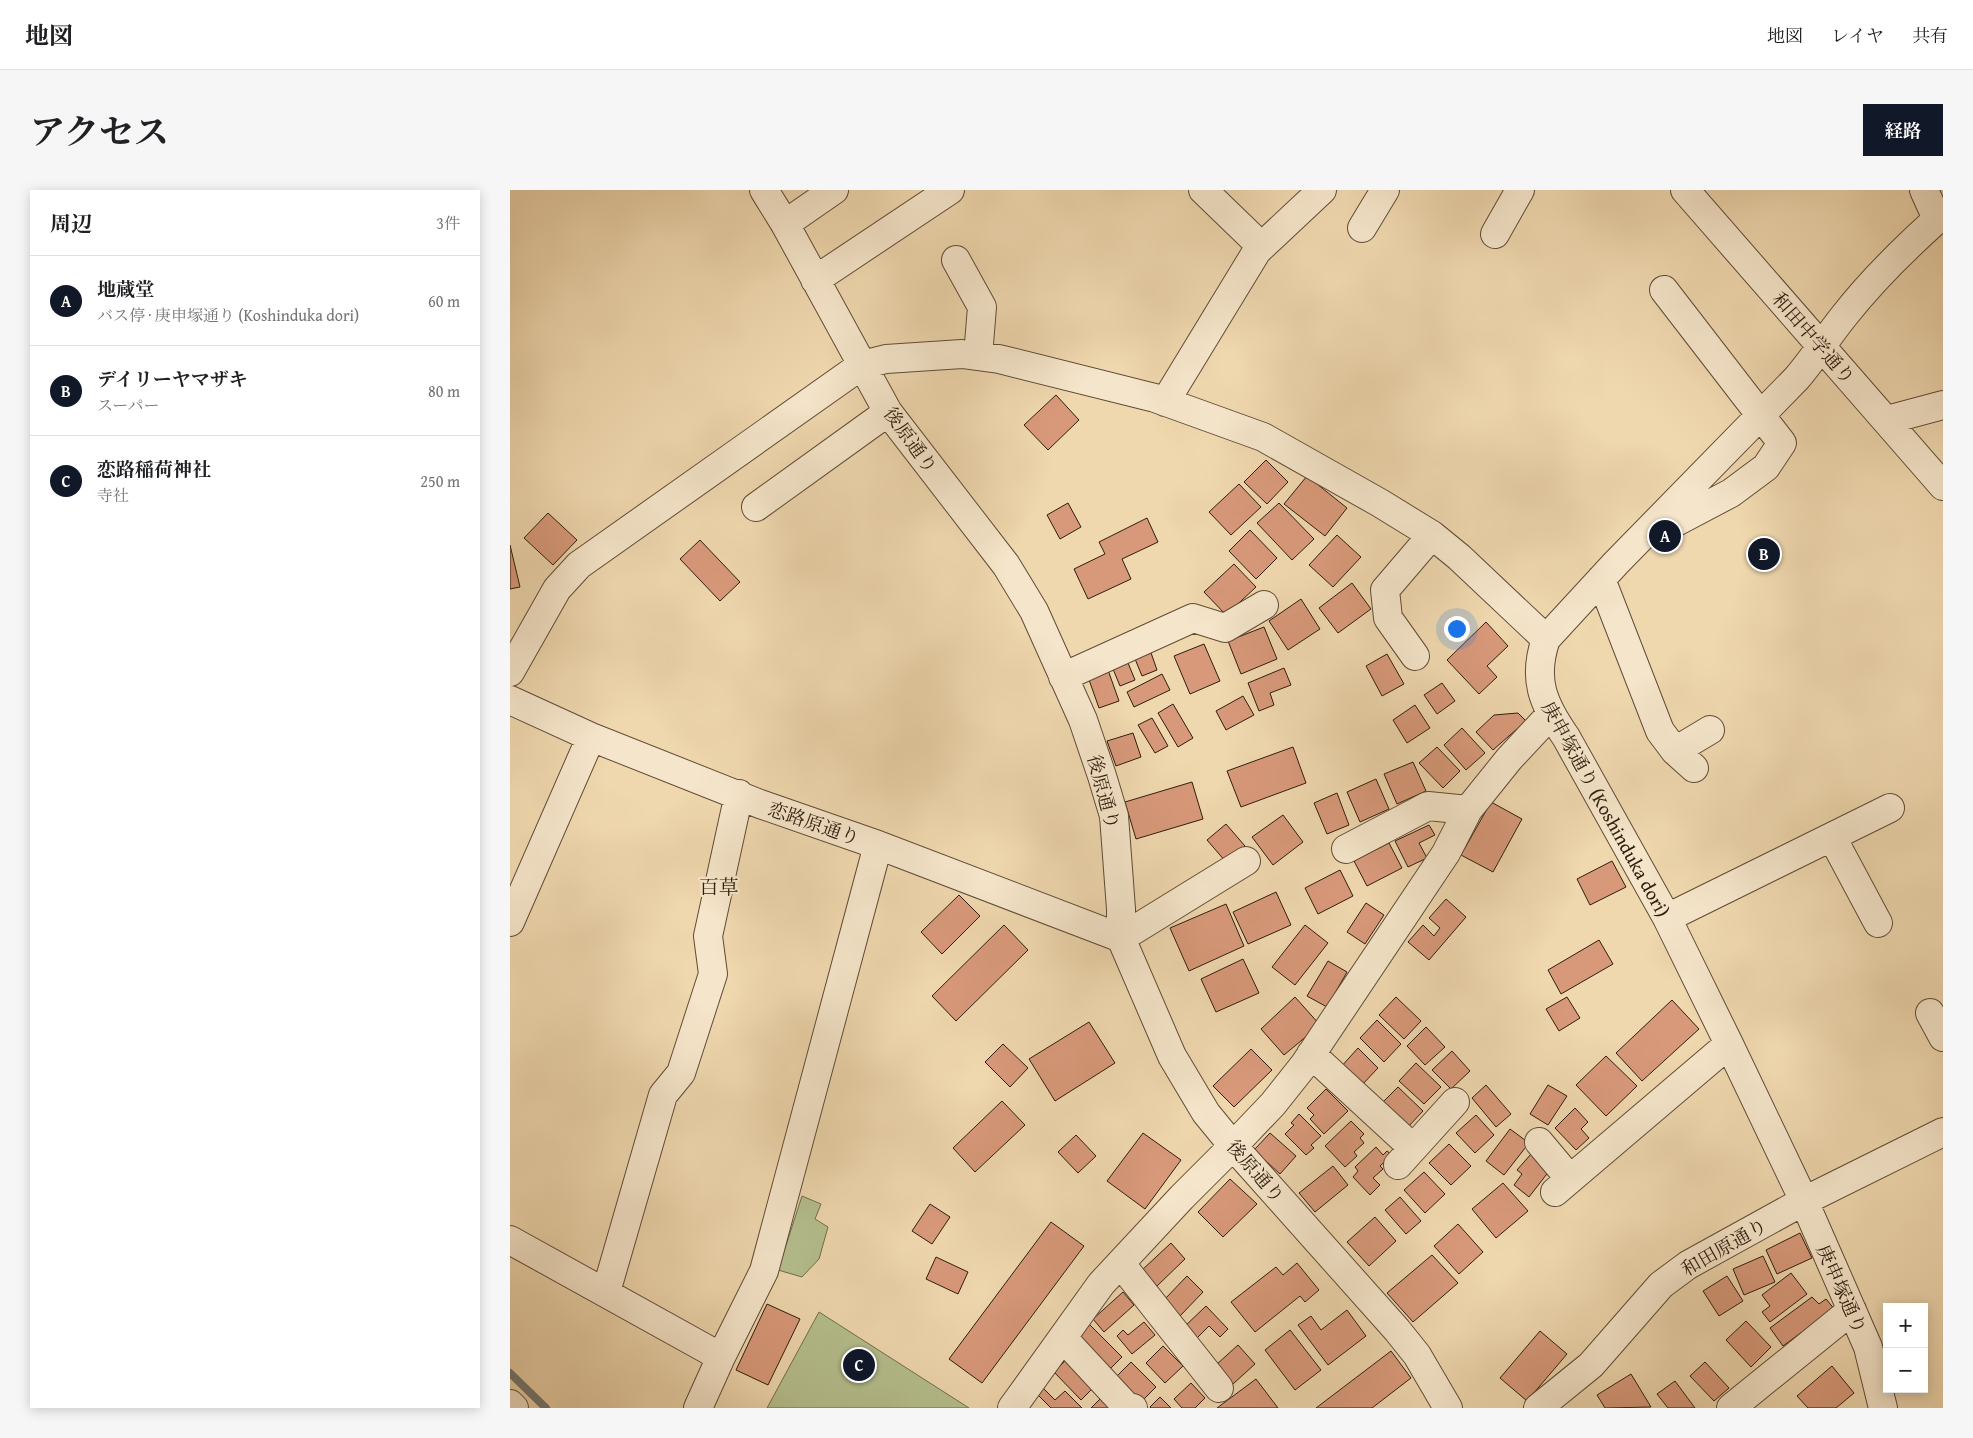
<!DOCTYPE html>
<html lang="ja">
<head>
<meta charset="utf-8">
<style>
	:root { --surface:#fff; --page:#f6f6f6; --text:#202124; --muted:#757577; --line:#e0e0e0; --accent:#111827 }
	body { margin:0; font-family:"Gentium Book Plus","Noto Serif JP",serif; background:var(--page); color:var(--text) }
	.controls { position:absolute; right:15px; bottom:15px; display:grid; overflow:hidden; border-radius:0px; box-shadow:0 2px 12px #0003 }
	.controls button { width:45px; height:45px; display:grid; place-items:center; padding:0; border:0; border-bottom:1px solid var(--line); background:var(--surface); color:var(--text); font:25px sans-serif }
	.you { position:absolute; left:946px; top:438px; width:18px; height:18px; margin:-12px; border:4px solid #fff; border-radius:50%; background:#1a73e8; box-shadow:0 0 0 8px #1a73e833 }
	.badge { display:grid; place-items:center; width:32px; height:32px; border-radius:50%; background:var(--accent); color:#fff; font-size:16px; font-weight:700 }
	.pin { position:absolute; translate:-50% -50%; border:2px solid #fff; box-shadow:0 1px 5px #0006 }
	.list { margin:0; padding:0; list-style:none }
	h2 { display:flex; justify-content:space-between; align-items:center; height:65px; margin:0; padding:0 20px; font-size:21px }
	h2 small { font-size:16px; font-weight:400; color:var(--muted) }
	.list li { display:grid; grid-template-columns:32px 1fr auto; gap:15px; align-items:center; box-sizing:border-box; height:90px; padding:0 20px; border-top:1px solid var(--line) }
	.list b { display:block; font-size:19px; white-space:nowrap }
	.list p { margin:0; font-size:16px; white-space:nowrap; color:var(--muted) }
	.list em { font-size:16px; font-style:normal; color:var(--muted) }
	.map { position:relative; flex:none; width:1433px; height:1218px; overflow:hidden; border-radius:0px }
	header { display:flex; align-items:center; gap:30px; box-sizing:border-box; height:70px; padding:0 25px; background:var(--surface); border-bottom:1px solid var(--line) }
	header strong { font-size:24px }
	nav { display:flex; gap:28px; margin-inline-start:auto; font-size:18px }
	.intro { display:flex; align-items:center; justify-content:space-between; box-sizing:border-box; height:120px; padding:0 30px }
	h1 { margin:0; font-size:35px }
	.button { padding:12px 22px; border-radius:0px; background:var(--accent); color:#fff; font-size:18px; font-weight:700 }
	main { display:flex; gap:30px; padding:0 30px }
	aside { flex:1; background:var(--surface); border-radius:0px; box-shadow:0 2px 12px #0003 }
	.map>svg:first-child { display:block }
	.green { fill:#b5bf8e; stroke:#726e4e }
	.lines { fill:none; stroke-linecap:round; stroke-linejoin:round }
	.stream { stroke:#737974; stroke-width:8 }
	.building { fill:#d8997a; stroke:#2f1d0f }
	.minor-casing { stroke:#5f4c37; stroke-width:30 }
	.minor { stroke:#f5e5ca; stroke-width:28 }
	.labels { text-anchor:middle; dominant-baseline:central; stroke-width:4.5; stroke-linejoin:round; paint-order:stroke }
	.street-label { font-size:19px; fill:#2f1d0f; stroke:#f5e5ca }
	.neighbourhood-label { font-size:20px; fill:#2f1d0f; stroke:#f5e5ca }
</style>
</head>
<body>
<header>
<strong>地図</strong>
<nav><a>地図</a><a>レイヤ</a><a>共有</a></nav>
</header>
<div class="intro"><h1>アクセス</h1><a class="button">経路</a></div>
<main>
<aside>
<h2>周辺<small>3件</small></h2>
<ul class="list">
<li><span class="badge">A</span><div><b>地蔵堂</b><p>バス停 · 庚申塚通り (Koshinduka dori)</p></div><em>60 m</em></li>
<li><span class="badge">B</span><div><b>デイリーヤマザキ</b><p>スーパー</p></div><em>80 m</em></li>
<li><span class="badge">C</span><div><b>恋路稲荷神社</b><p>寺社</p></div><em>250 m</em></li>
</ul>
</aside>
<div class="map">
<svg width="1433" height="1218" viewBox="0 0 1433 1218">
	<rect width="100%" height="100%" fill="#efd7ae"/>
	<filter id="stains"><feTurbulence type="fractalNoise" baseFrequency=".004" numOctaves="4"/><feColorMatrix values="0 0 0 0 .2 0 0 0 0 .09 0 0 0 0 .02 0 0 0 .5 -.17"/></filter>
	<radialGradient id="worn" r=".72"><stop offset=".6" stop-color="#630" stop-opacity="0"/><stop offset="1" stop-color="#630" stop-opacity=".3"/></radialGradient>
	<path class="green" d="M292 1006 311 1014 305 1029 318 1037 309 1069 292 1087 268 1080Z
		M309 1122 459 1218H257Z"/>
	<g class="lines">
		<path class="stream" d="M0 1183 36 1218"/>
	</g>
	<path class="building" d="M546 205 569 230 538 260 514 235Z
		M756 270 778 292 757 314 734 292Z
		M797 286 837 318 815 346 774 314Z
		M729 294 751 317 721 345 699 322Z
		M558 313 571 337 550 349 537 325Z
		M769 313 804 349 782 370 747 333Z
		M38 323 67 350 43 375 14 348Z
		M637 328 648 352 612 369 621 389 578 409 564 379 595 364 589 352Z
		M740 340 767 368 746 389 719 361Z
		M827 345 851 367 823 397 799 375Z
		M190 350 230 392 210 411 170 369Z
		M0 355 10 397 0 399Z
		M724 374 746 397 716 425 694 402Z
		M842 393 861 419 828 443 809 418Z
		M791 409 810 439 778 460 759 431Z
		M976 432 998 456 977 476 987 487 969 504 937 470Z
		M754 437 767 469 731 484 718 451Z
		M694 454 710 491 680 504 664 466Z
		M639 457 647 480 632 486 623 464Z
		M877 464 894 494 872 506 856 476Z
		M616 468 625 490 610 496 601 474Z
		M774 478 781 495 760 503 764 515 749 521 738 493Z
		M598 480 609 511 589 518 578 487Z
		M652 484 660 500 624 517 617 502Z
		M932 493 945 511 927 524 914 505Z
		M733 506 744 525 716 540 706 521Z
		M663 514 683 548 668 557 648 523Z
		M905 515 920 538 897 553 883 530Z
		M1008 523 1016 531 983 560 966 542 984 525Z
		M642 528 658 556 645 563 628 535Z
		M952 538 975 563 956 580 934 555Z
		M623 543 631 567 606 576 597 551Z
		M783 557 796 593 731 617 717 581Z
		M927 557 950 581 933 598 909 573Z
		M903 572 916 601 887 614 874 584Z
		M866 589 879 619 850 632 837 602Z
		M682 592 693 629 626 649 615 612Z
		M827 603 839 635 817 644 804 613Z
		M981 612 1012 629 983 682 951 665Z
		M773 625 793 652 763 675 742 647Z
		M716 634 735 656 716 672 697 650Z
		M919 635 925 645 909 653 917 668 898 677 885 651Z
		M879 653 892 678 857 696 844 671Z
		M1102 671 1116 697 1080 715 1067 689Z
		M830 680 843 706 808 724 795 698Z
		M766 702 781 735 738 754 723 722Z
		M449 705 470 726 432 764 411 742Z
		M936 709 956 727 919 770 898 752 913 735 924 746 930 738 919 728Z
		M856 713 874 725 855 754 837 742Z
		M716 714 734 756 679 781 660 738Z
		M494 735 518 760 446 831 422 806Z
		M795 735 818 753 785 795 762 777Z
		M1089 750 1103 774 1051 804 1038 780Z
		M733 769 749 803 706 822 691 789Z
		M818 771 837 782 817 817 797 806Z
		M785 807 810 835 774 865 751 839Z
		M886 807 911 831 894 849 869 825Z
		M1057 807 1070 828 1049 841 1036 819Z
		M1162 810 1189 839 1132 891 1106 863Z
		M867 830 891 854 874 872 850 848Z
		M579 832 605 873 545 911 519 869Z
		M916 837 935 857 915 875 897 856Z
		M493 854 518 878 500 897 475 872Z
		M848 858 868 878 850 897 830 878Z
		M741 859 762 880 724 917 703 896Z
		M942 861 960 881 941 899 922 880Z
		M1096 866 1127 896 1096 926 1066 895Z
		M906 873 931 897 914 914 889 891Z
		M976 895 1001 924 986 937 962 908Z
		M1038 895 1057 906 1038 935 1020 924Z
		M888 897 913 921 897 938 871 914Z
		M816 899 838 921 814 944 800 929 804 925 797 918Z
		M492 911 515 935 465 982 443 958Z
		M1065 918 1078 932 1071 939 1079 948 1066 960 1045 938Z
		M789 924 811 946 801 955 804 958 796 965 775 944 784 935 781 933Z
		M966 925 984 945 965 963 946 943Z
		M841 931 854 944 850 948 854 953 844 962 847 966 835 977 815 956Z
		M1000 939 1019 953 994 985 976 971Z
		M633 943 671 970 635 1019 597 991Z
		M760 943 786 966 770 984 744 960Z
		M566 945 586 966 568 983 548 962Z
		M939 954 961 976 941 995 919 973Z
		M866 957 873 965 877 961 882 965 870 976 873 979 863 988 870 995 860 1005 843 987 848 981 845 977Z
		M1021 964 1040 980 1019 1007 1004 995 1012 984 1007 980Z
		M823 976 838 995 805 1022 789 1003Z
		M914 982 935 1004 915 1023 894 1000Z
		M720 989 747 1014 713 1047 688 1022Z
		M993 993 1018 1021 986 1048 962 1019Z
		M890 1007 911 1031 896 1044 875 1020Z
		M420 1014 440 1027 422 1054 402 1041Z
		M865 1027 886 1051 859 1076 837 1052Z
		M541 1032 574 1056 472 1193 439 1169Z
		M948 1034 973 1062 949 1084 924 1056Z
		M1290 1043 1302 1068 1267 1084 1256 1060Z
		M661 1053 675 1069 646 1097 631 1081Z
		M922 1065 948 1093 903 1132 877 1103Z
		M1253 1066 1265 1092 1234 1105 1223 1079Z
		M426 1067 458 1082 448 1104 416 1089Z
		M787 1073 809 1100 795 1112 790 1106 745 1142 721 1112 766 1077 773 1085Z
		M1281 1083 1297 1104 1260 1132 1252 1122 1260 1116 1252 1105Z
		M677 1086 693 1102 670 1126 654 1110Z
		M1217 1086 1233 1111 1209 1126 1193 1101Z
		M613 1102 624 1115 594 1142 583 1129Z
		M1302 1107 1309 1114 1316 1109 1326 1121 1318 1123 1273 1156 1260 1138Z
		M257 1114 290 1129 258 1195 226 1180Z
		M696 1116 718 1139 710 1147 699 1136 685 1150 673 1138Z
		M837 1120 856 1146 818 1175 788 1135 801 1126 811 1140Z
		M1236 1131 1261 1157 1241 1177 1216 1150Z
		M634 1132 645 1145 622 1164 607 1146 613 1140 618 1145Z
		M579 1134 612 1167 599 1180 566 1147Z
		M780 1140 811 1180 785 1200 755 1160Z
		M1030 1141 1057 1164 1017 1211 990 1188Z
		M728 1155 745 1174 723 1194 706 1175Z
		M653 1156 673 1176 655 1193 636 1173Z
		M881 1161 901 1188 862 1218H806Z
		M557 1169 584 1197 571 1210 544 1182Z
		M621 1172 646 1197 631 1212 604 1189Z
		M1195 1172 1219 1198 1204 1211 1180 1186Z
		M1322 1176 1344 1203 1326 1218H1298L1287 1206Z
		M1121 1184 1141 1217 1095 1218 1087 1205Z
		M746 1189 768 1218H707Z
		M1165 1191 1185 1218H1158L1147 1204Z
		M681 1193 695 1208 685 1218H672L664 1209Z
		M533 1198 545 1210 555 1201 572 1218H541L527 1204Z
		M650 1207 661 1218H641L640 1217Z
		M590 1209 599 1218H581Z"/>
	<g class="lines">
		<g class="minor-casing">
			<path id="minor" d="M254 0 275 34 378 222 496 375 524 421 573 530 592 586 604 626 611 719V748L662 866 696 923 723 956 887 1140 907 1165 938 1218
				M693 0 751 56
				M1175 0 1433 296
				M1414 0 1427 29
				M275 34 324 0
				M852 38 875 0
				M985 44 1010 0
				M446 70 472 117 468 166
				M305 90 440 0
				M655 212 747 61 812 0
				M1377 230 1433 215
				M246 317 378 222
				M1149 341 1221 303 1256 277 1272 253 1154 100
				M1091 389 1150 541 1165 561 1184 578
				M905 466 878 428 875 400 922 345
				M0 482 47 399 69 375 352 175 376 169 452 164 489 169 645 208 753 247 870 313 922 345 949 367 1036 449
				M553 487 683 428 715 438 754 415
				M0 510 81 547 250 614 368 655 611 748
				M1165 561 1200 540
				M1322 647 1368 733
				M836 659 918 616 958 620
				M1157 728 1380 618
				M0 732 81 547
				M611 748 736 671
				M1420 823 1433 847
				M801 864 903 958
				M1029 952 1060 989
				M888 975 945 912
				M1045 1002 1219 854
				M0 1050 211 1167
				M611 1074 709 1198
				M96 1102 153 905 171 883 203 784 198 746 229 604
				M553 1148 617 1217 623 1218
				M0 1214 4 1218
				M188 1218 211 1167 254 1081 368 655
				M502 1218 591 1094 672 1007 723 956 763 914 794 875 936 663 958 620 999 569 1041 524
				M1028 1218 1081 1175 1151 1095 1178 1075 1294 1011 1433 942
				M1221 1218 1342 1120
				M1373 1218 1358 1157 1294 1011 1219 854 1157 728 1056 547C1033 514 1022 489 1036 449L1106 373 1287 188C1304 168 1318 146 1334 126 1363 89 1398 55 1433 24"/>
		</g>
		<use href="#minor" class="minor"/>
	</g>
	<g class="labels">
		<g class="street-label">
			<text transform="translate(1304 148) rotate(49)">和田中学通り</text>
			<text transform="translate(401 250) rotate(54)">後原通り</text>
			<text transform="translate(594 602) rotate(75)">後原通り</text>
			<text transform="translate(1096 619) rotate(61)">庚申塚通り (Koshinduka dori)</text>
			<text transform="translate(304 633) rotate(19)">恋路原通り</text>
			<text transform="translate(746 981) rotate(49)">後原通り</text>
			<text transform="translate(1214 1057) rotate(-30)">和田原通り</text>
			<text transform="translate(1332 1099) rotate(66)">庚申塚通り</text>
		</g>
		<g class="neighbourhood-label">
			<text x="209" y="696">百草</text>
		</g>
	</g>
	<rect width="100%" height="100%" filter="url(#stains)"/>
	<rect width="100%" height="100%" fill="url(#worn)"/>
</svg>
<div class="controls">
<button>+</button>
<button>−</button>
</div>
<div class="you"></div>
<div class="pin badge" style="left:1155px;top:346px">A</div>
<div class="pin badge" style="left:1254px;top:364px">B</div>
<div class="pin badge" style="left:349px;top:1175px">C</div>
</div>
</main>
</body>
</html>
